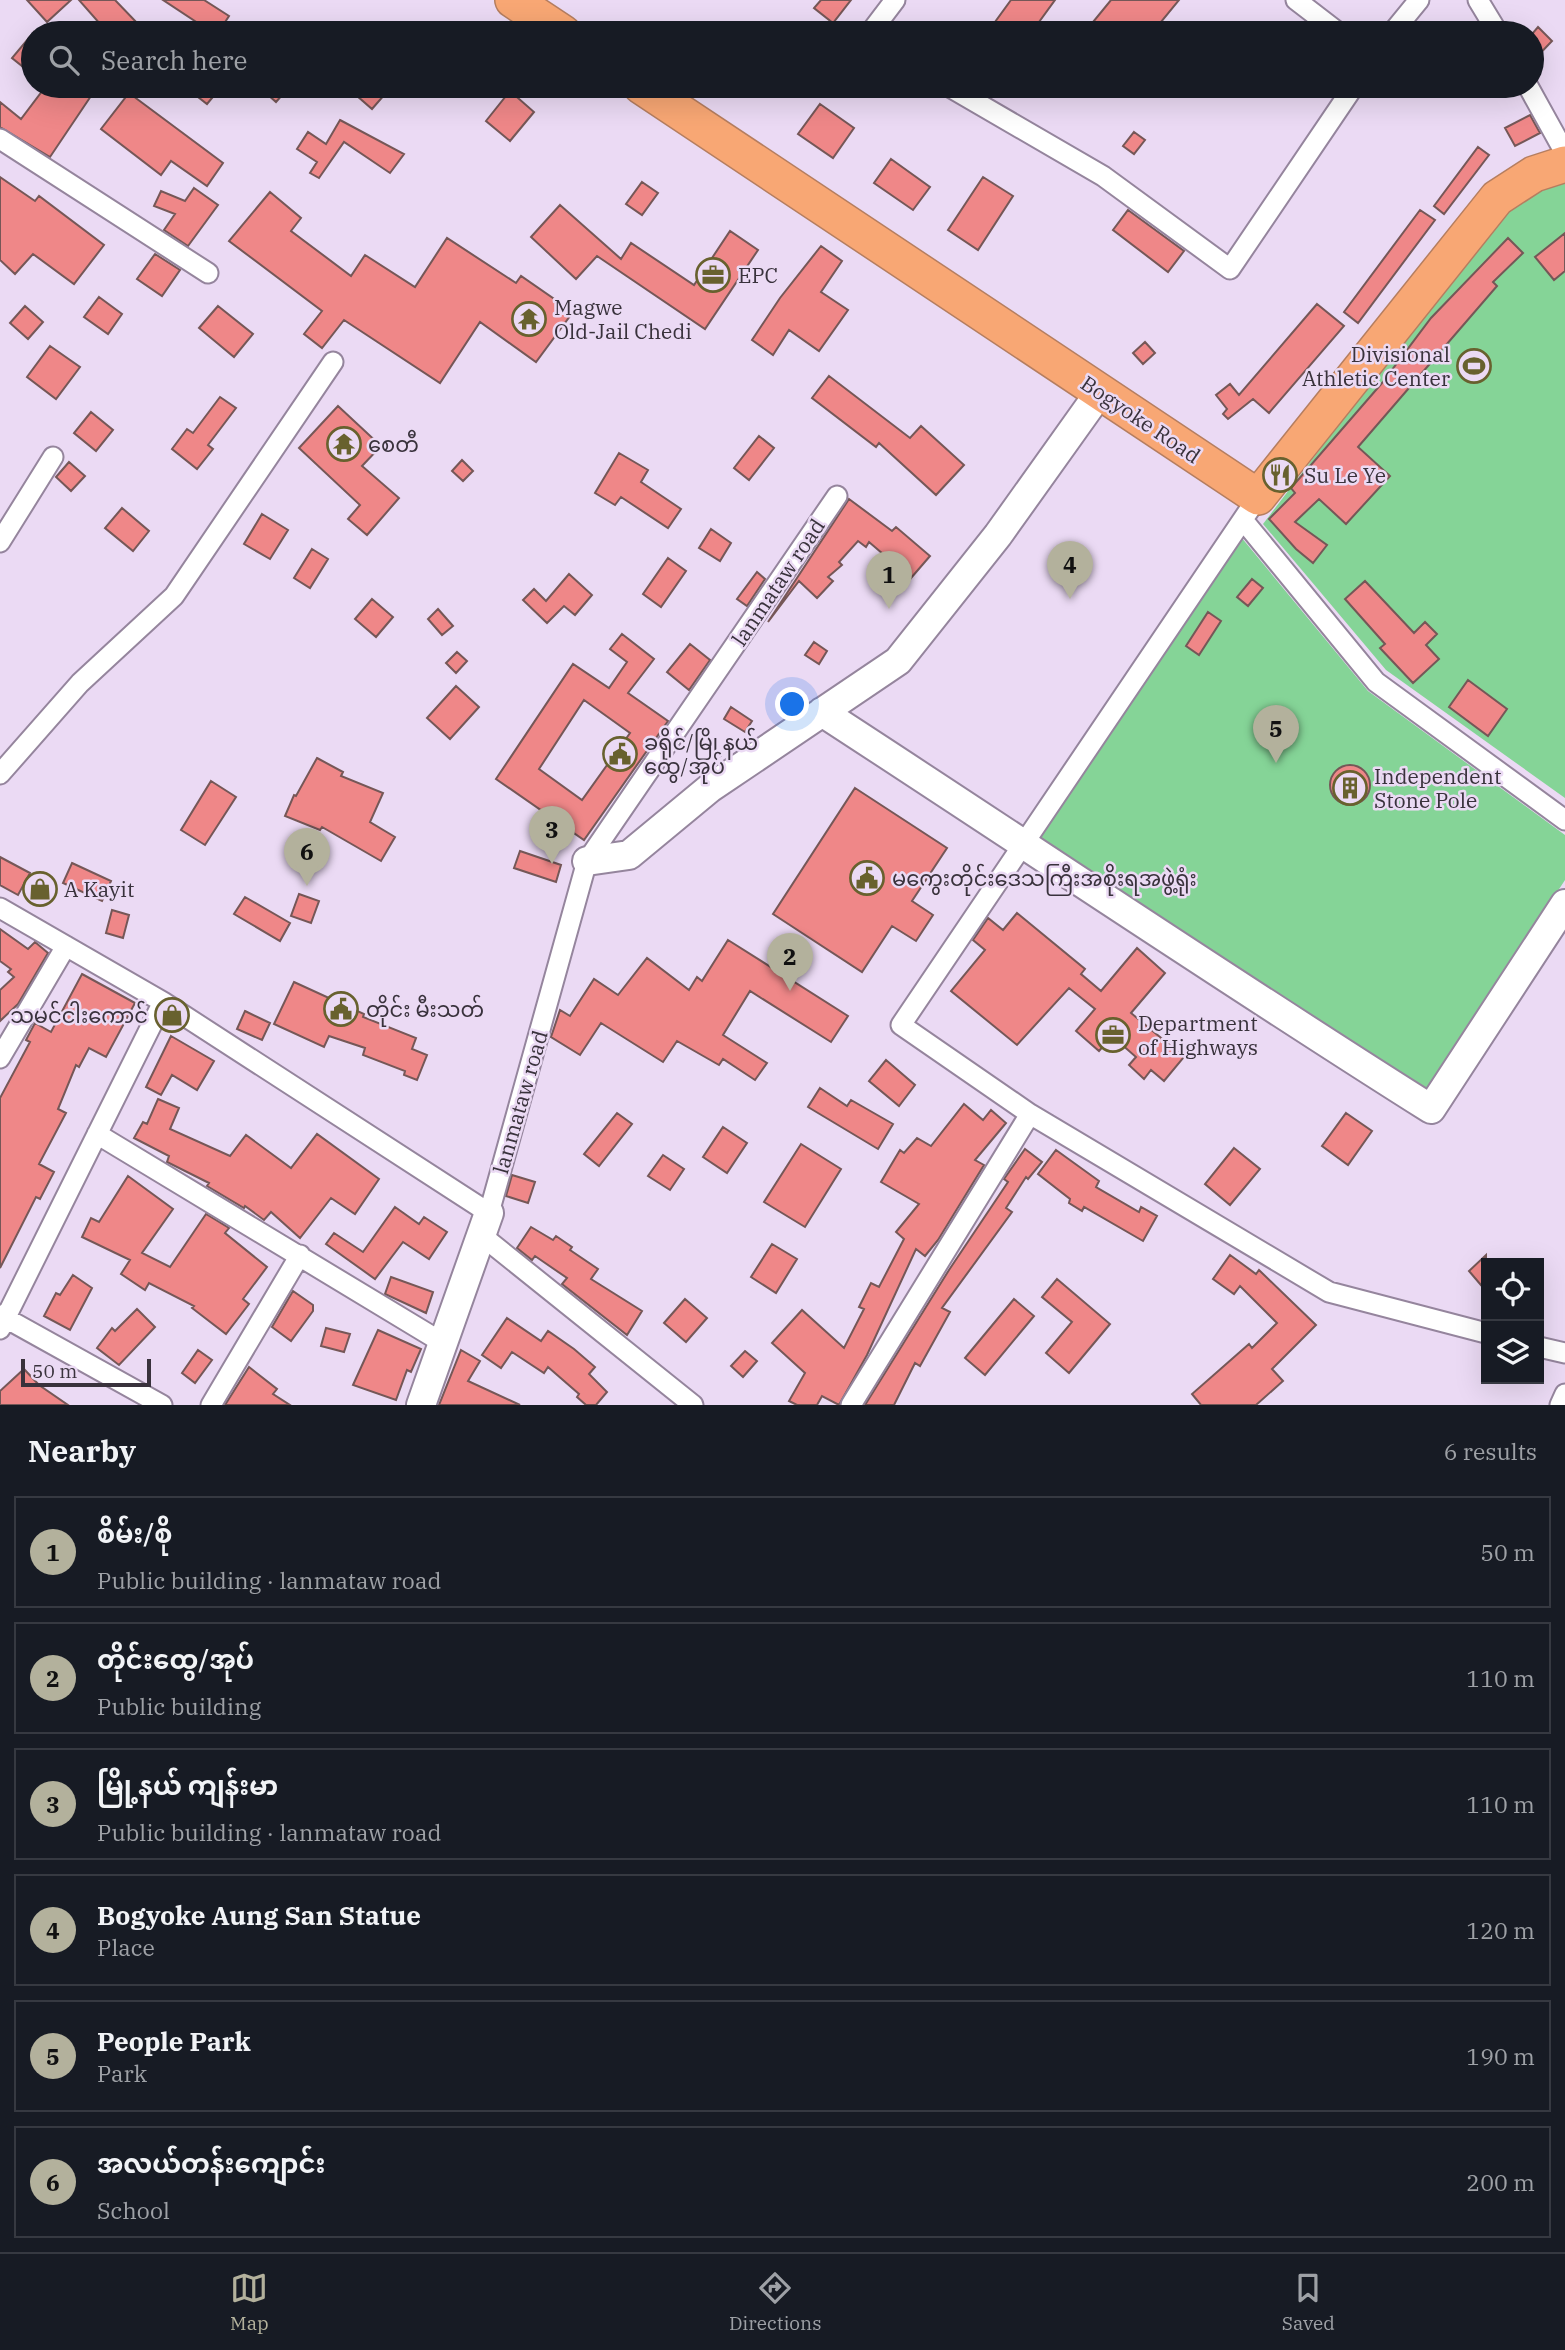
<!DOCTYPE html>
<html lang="en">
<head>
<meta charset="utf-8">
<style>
	:root { --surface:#171b24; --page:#20242c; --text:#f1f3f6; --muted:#9ea1a6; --line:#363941; --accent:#b3b19c }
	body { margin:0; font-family:"IBM Plex Serif","Noto Sans Myanmar",serif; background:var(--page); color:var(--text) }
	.controls { position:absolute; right:21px; bottom:21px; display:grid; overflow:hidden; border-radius:0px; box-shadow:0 7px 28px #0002 }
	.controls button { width:63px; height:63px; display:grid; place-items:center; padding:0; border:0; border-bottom:2px solid var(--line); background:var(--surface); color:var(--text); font:35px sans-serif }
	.scale { position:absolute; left:21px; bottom:18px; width:130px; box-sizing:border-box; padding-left:7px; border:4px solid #39323c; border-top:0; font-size:19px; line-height:24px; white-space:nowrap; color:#39323c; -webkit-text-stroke:5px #ebdaf4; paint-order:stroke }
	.you { position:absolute; left:793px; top:705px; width:24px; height:24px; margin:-18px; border:5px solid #fff; border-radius:50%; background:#1a73e8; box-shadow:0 0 0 10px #1a73e833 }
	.badge { display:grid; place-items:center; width:46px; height:46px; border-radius:50%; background:var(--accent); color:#111; font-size:23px; font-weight:700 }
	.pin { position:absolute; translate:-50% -58px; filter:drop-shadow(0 2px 4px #0008) }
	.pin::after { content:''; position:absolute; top:37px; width:24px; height:21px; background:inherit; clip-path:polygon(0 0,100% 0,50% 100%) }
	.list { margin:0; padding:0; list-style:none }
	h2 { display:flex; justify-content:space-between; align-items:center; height:91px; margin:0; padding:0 28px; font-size:30px }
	h2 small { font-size:23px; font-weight:400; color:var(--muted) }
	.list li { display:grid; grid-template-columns:46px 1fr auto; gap:21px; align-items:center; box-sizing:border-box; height:112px; margin:0 14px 14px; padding:0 14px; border:2px solid var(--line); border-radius:0px }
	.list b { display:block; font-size:26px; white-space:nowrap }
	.list p { margin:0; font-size:23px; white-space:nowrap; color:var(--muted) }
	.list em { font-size:23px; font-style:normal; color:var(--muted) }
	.icon { flex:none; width:38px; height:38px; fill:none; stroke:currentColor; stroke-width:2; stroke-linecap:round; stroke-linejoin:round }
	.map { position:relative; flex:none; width:1565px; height:1405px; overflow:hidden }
	.search { position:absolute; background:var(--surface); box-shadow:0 7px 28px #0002; left:21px; right:21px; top:21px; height:77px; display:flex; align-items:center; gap:18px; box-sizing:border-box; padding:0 24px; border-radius:38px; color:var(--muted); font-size:26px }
	.sheet { height:847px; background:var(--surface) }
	nav { display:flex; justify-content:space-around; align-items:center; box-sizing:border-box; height:98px; border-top:2px solid var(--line); background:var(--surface); font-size:19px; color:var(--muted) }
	nav a { display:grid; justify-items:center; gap:4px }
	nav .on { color:var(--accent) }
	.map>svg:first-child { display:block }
	.green { fill:#85d497 }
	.building { fill:#ef8788; stroke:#755757; stroke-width:2; fill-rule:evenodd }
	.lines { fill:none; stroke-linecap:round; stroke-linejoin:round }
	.street-casing { stroke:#95859d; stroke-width:23 }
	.secondary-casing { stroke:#95859d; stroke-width:32 }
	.highway-casing { stroke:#b57e60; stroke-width:38 }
	.street { stroke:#fff; stroke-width:19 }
	.secondary { stroke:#fff; stroke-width:28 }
	.highway { stroke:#f8a774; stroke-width:35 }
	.labels { text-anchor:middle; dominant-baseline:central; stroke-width:5; stroke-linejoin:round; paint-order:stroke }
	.poi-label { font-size:21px; fill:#39323c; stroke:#ebdaf4; text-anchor:start }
	.street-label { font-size:21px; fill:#39323c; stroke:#ebdaf4 }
</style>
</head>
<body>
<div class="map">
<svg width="1565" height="1405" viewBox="0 0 1565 1405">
	<rect width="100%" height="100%" fill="#ebdaf4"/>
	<path class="green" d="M1565 178V798L1386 670 1263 524 1504 208Z
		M1241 537 1368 691 1565 835V880L1425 1094 1035 837Z"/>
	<path class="building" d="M27 0H71L47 22Z
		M79 0H115L140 26 133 33H108Z
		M163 0H204L229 16 218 33H213Z
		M821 0H851L833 23 814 8Z
		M1011 0H1055L1031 33H987Z
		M1111 0H1179L1152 33H1084Z
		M1538 27 1552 41 1532 62V34Z
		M33 33V62L27 70 12 58Z
		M46 86H84L93 93 50 157 0 127V102L21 119Z
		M184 86H222L207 104Z
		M258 86H290L276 102Z
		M363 86H392L372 109 356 95Z
		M510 91 534 112 510 141 486 121Z
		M129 93 223 163 207 186 171 161 161 175 101 129Z
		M820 104 854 128 833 158 798 134Z
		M1530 115 1540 133 1515 146 1505 128Z
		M340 120 404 154 390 173 344 142 319 178 310 173 317 162 297 149 308 132 326 144Z
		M1134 132 1145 140 1134 154 1123 146Z
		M1478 147 1489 155 1444 214 1434 206Z
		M891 159 930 187 913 210 874 183Z
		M0 177 35 201 39 196 104 245 74 284 33 254 15 274 0 260Z
		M983 177 1013 196 978 250 948 230Z
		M642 182 658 193 642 215 626 204Z
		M194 188 218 205 188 246 164 230 175 214 154 206 161 191 185 201Z
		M270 192 301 218 291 231 351 276 365 255 415 287 447 238 516 283 521 276 573 312 536 362 480 322 440 383 344 320 322 348 304 334 322 311 229 241Z
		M560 205 621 259 631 243 694 285 730 231 758 250 705 329 597 256 576 279 531 237Z
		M1128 210 1184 251 1168 272 1113 230Z
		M1420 210 1435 220 1358 323 1344 312Z
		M1565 233V271L1554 280 1535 257Z
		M1508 238 1523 253 1493 282 1497 286 1358 447 1390 476 1346 524 1319 499 1295 522 1327 545 1313 563 1296 549 1269 519 1295 493 1291 488 1382 383 1431 318Z
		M821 246 842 261 821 292 848 310 819 351 789 330 773 355 752 340 780 298Z
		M155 254 180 270 162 296 137 279Z
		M99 297 122 314 108 334 84 317Z
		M1317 304 1344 326 1269 413 1253 399 1228 419 1223 414 1227 409 1216 395 1230 384 1239 395Z
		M25 306 43 322 28 339 10 323Z
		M218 306 253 334 234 357 199 328Z
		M1145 342 1155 353 1143 364 1133 353Z
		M50 346 80 367 56 399 27 377Z
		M829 376 910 438 921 426 964 465 936 495 879 443 876 447 812 398Z
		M220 397 236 408 208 445 213 449 197 469 172 449 187 429 193 433Z
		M338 406 381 446 362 466 399 498 367 535 348 519 360 505 299 448Z
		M91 412 113 430 96 451 74 433Z
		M759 436 774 448 749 480 734 468Z
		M619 453 648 470 641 482 681 509 668 528 621 497 615 505 595 493Z
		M462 460 473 471 463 481 452 471Z
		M69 462 85 476 71 491 56 477Z
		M849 499 892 531 896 527 930 556 911 578 869 542 866 547 858 541 839 562 842 565 828 577 833 581 817 598 799 581 768 622Z
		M122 508 149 531 133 551 105 528Z
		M262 514 288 530 270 559 244 544Z
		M711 529 731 543 720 561 699 548Z
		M312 549 328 559 310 588 294 578Z
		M668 558 686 571 661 607 643 594Z
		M757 572 765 579 747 606 737 599Z
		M569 574 592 595 575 615 564 606 547 623 523 600 534 589 546 601Z
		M1252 579 1263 588 1248 606 1237 597Z
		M1365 581 1414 633 1425 622 1437 634 1426 645 1439 659 1413 683 1380 648 1385 644 1345 599Z
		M372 599 393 617 376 637 355 619Z
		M438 609 453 626 442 635 428 619Z
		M1208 612 1221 621 1199 655 1186 646Z
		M622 634 654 659 628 693 668 721 584 840 496 779 573 664 609 688 627 662 610 649ZM584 700 630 733 582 800 539 769Z
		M814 642 827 651 819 664 805 655Z
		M690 644 710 660 689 690 667 672Z
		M457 652 467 661 456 673 446 663Z
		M1468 680 1507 709 1488 736 1449 707Z
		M456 686 479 707 450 739 427 718Z
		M731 707 752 721 745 732 724 719Z
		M317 758 343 772 341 776 383 793 370 822 395 837 381 861 322 827 320 830 285 816 294 795 296 796Z
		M1330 785a20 20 0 1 1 40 0a20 20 0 1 1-40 0Z
		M211 781 236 797 205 845 181 830Z
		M855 788 947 848 912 901 933 915 916 941 892 926 862 972 773 914Z
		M520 851 561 865 556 882 514 868Z
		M0 857 30 873 18 895 0 885Z
		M72 863 111 881 102 901 63 883Z
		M299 894 319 901 311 923 291 916Z
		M245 897 290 923 280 941 234 914Z
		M112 910 129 915 123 938 106 933Z
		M1017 913 1085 969 1081 974 1101 991 1137 948 1165 973 1131 1013 1184 1057 1164 1081 1151 1070 1144 1079 1129 1065 1136 1057 1112 1036 1099 1051 1076 1031 1095 1009 1069 988 1017 1045 951 991 985 950 973 940 988 918 1003 930Z
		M0 929 28 949 35 942 48 953 18 1004 0 1021V990L14 977 8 972 11 969 0 961Z
		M728 940 848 1016 831 1042 750 991 723 1035 767 1063 755 1080 723 1059 719 1065 677 1041 663 1062 601 1023 580 1055 551 1037 560 1010 570 1016 594 979 618 995 647 958 689 990 697 977 702 981Z
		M82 974 135 1003 106 1057 89 1048 79 1067 76 1065 58 1109 66 1113 39 1164 54 1172 40 1199 36 1197 0 1268V1098L30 1042 26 1040 35 1023 51 1032Z
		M294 982 364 1014 363 1017 416 1038 412 1049 427 1055 417 1080 404 1075 405 1071 363 1055 365 1048 329 1036 324 1047 274 1024Z
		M245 1011 270 1023 262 1040 237 1029Z
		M171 1036 214 1061 197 1090 172 1075 161 1095 146 1087Z
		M886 1060 915 1085 899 1106 869 1081Z
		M820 1088 847 1106 851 1100 893 1124 878 1149 808 1107Z
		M158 1099 179 1108 170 1129 230 1156 246 1135 291 1168 317 1134 379 1179 355 1214 331 1198 300 1238 271 1212 264 1220 245 1206 244 1208 207 1186 209 1183 167 1162 169 1156 134 1138 143 1122 147 1124Z
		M964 1104 983 1120 991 1110 1006 1123 975 1160 984 1165 938 1240 925 1256 916 1249 867 1355 839 1405 822 1396 817 1405H797L789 1401 805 1373 772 1343 802 1310 844 1348 864 1309 859 1307 871 1283 879 1287 904 1239 896 1232 919 1204 881 1182 900 1150 904 1153 917 1138 931 1146Z
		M617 1113 632 1124 599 1166 584 1154Z
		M1346 1113 1372 1131 1348 1165 1322 1146Z
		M723 1127 747 1143 727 1173 703 1157Z
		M801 1144 841 1169 805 1227 764 1202Z
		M1234 1148 1260 1169 1230 1205 1205 1184Z
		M1025 1149 1042 1162 1028 1179 1026 1177 1006 1208 1012 1212 942 1308 950 1312 920 1366 915 1363 894 1405H865L949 1270 1008 1182 1004 1179Z
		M1056 1150 1099 1181 1096 1187 1139 1212 1141 1207 1157 1216 1143 1241 1084 1207 1082 1211 1069 1203 1070 1199 1038 1174Z
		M663 1155 684 1169 670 1190 648 1176Z
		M512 1175 535 1182 528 1203 506 1196Z
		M128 1176 173 1209 142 1253 170 1267 206 1214 229 1228 225 1233 267 1267 243 1299 249 1304 226 1334 192 1308 194 1306 149 1283 145 1290 121 1274 130 1260 82 1237 91 1218 99 1222Z
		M395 1207 419 1224 424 1217 447 1232 429 1259 403 1242 375 1279 326 1244 334 1233 363 1252Z
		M531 1227 553 1240 556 1236 572 1247 570 1250 598 1269 591 1279 642 1311 627 1335 562 1284 567 1278 535 1256 532 1260 517 1248Z
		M772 1244 797 1259 776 1293 751 1277Z
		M1230 1255 1256 1274 1259 1270 1316 1325 1272 1369 1283 1381 1256 1405H1201L1192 1394 1249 1344 1252 1348 1277 1323 1240 1286 1234 1294 1213 1279Z
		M1486 1255V1291L1469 1271Z
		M73 1275 92 1288 70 1330 44 1316 56 1293 60 1295Z
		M391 1277 433 1292 426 1313 385 1294Z
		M1057 1279 1110 1324 1069 1373 1046 1353 1072 1322 1042 1297Z
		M293 1291 313 1305V1311L291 1341 272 1327Z
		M685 1299 707 1318 686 1342 664 1323Z
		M1014 1299 1034 1316 985 1375 965 1358Z
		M137 1309 155 1327 119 1365 97 1348 112 1328 115 1331Z
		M507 1318 541 1341 548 1331 574 1349 595 1367 589 1374 607 1392 596 1405H586L577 1397 579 1394 548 1367 544 1373 512 1352 501 1368 482 1355Z
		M326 1328 350 1334 344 1352 321 1346Z
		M378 1330 421 1349 411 1372 407 1370 396 1400 353 1385Z
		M198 1350 212 1360 195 1383 182 1373Z
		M461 1350 480 1361 468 1381 520 1405H439Z
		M745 1351 757 1361 743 1377 731 1366Z
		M249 1367 277 1389 273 1394 290 1405H225Z
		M24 1369 39 1385 68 1405H0V1391Z"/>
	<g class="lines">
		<g class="street-casing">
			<path id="street" d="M1296 0 1339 33
				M1478 0 1498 33
				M870 33 895 0
				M1392 33 1419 0
				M948 86 1103 176 1230 269 1354 86
				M1528 86 1565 153
				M0 139 208 273
				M1258 497 901 1025 1030 1114 1329 1292 1486 1333
				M1243 520 1376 682 1565 820
				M0 542 53 457
				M0 774 80 683 174 596 333 362
				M0 908 163 1002 489 1213 587 861 837 496
				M0 1058 66 946
				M97 1134 443 1343
				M481 1235 693 1405
				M0 1315 162 1405
				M0 1329 163 1002
				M1539 1347 1565 1353
				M211 1405 300 1255
				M851 1405 1030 1114
				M1560 1405 1565 1394"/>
		</g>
		<g class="secondary-casing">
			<path id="secondary" d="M822 712C1025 844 1226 980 1431 1109L1565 904
				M587 861 629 855 710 788 898 661 998 535 1100 392
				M421 1405 489 1213"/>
		</g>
		<g class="highway-casing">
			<path id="highway" d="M513 0 563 33
				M641 86 1258 497 1497 198 1534 174 1565 164"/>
		</g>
		<use href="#street" class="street"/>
		<use href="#secondary" class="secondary"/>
		<use href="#highway" class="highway"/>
	</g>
	<defs>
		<g id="office-ring" transform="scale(1.75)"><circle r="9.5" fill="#ebdaf4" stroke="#68612e" stroke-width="1.5"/><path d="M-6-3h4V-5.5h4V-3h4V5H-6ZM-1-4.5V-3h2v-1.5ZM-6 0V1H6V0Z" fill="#68612e"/></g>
		<g id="temple-ring" transform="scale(1.75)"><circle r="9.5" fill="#ebdaf4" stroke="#68612e" stroke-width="1.5"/><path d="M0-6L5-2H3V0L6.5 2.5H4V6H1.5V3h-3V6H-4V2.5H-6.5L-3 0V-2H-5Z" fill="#68612e"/></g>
		<g id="stadium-ring" transform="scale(1.75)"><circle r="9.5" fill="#ebdaf4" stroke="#68612e" stroke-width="1.5"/><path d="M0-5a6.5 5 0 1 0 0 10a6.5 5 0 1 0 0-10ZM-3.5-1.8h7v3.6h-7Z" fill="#68612e"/></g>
		<g id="restaurant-ring" transform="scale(1.75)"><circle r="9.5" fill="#ebdaf4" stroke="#68612e" stroke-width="1.5"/><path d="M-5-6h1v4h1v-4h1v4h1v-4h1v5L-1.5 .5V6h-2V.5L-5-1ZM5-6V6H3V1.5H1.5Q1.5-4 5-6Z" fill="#68612e"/></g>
		<g id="civic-ring" transform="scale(1.75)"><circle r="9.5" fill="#ebdaf4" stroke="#68612e" stroke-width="1.5"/><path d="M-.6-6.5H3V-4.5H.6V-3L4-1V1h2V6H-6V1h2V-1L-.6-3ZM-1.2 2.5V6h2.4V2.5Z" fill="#68612e"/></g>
		<g id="building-ring" transform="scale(1.75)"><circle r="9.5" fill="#ebdaf4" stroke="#68612e" stroke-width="1.5"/><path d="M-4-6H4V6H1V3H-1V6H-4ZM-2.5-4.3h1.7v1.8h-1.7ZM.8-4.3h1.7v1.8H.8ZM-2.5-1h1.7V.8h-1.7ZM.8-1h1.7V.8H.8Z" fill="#68612e"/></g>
		<g id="shop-ring" transform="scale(1.75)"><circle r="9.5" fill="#ebdaf4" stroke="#68612e" stroke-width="1.5"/><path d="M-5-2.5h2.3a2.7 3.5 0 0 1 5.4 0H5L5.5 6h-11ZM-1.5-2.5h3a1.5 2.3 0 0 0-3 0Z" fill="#68612e"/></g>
	</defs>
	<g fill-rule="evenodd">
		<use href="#office-ring" x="713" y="275"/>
		<use href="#temple-ring" x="529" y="319"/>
		<use href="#stadium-ring" x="1474" y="366"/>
		<use href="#temple-ring" x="344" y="444"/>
		<use href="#restaurant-ring" x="1280" y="475"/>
		<use href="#civic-ring" x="620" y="754"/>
		<use href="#building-ring" x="1350" y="788"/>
		<use href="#civic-ring" x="867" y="878"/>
		<use href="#shop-ring" x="40" y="889"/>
		<use href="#civic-ring" x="341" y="1009"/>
		<use href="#shop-ring" x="172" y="1015"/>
		<use href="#office-ring" x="1113" y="1035"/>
	</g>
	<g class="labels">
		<g class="poi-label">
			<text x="738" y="275">EPC</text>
			<text x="554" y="307">Magwe<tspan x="554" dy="24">Old-Jail Chedi</tspan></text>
			<text x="1450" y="354" text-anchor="end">Divisional<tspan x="1450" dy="24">Athletic Center</tspan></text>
			<text x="368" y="444">စေတီ</text>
			<text x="1304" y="475">Su Le Ye</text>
			<text x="644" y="742">ခရိုင်/မြို့နယ်<tspan x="644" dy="24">ထွေ/အုပ်</tspan></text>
			<text x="1374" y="776">Independent<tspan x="1374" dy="24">Stone Pole</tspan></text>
			<text x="892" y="878">မကွေးတိုင်းဒေသကြီးအစိုးရအဖွဲ့ရုံး</text>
			<text x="64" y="889">A Kayit</text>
			<text x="366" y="1009">တိုင်း မီးသတ်</text>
			<text x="148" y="1015" text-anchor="end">သမင်ငါးကောင်</text>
			<text x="1138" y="1023">Department<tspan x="1138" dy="24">of Highways</tspan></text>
		</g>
		<g class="street-label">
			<text transform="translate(1141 419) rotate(34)">Bogyoke Road</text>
			<text transform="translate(778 582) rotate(-56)">lanmataw road</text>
			<text transform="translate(520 1102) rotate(-74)">lanmataw road</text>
		</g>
	</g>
</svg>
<div class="controls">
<button><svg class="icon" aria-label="locate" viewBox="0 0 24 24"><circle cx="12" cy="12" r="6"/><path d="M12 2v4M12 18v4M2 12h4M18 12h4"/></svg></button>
<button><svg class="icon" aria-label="layers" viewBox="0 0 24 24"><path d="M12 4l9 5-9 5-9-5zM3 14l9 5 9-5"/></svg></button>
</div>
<div class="scale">50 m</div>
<div class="you"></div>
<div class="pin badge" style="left:889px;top:609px">1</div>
<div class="pin badge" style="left:790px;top:991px">2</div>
<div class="pin badge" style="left:552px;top:864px">3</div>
<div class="pin badge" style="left:1070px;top:599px">4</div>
<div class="pin badge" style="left:1276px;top:763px">5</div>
<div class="pin badge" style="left:307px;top:886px">6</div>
<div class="search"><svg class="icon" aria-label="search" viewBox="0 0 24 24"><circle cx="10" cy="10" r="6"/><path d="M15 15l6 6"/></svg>Search here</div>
</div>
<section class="sheet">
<h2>Nearby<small>6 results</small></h2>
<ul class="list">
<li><span class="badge">1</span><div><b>စိမ်း/စို</b><p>Public building · lanmataw road</p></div><em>50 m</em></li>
<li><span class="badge">2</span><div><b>တိုင်းထွေ/အုပ်</b><p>Public building</p></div><em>110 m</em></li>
<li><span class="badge">3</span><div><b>မြို့နယ် ကျန်းမာ</b><p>Public building · lanmataw road</p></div><em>110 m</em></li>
<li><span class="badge">4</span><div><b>Bogyoke Aung San Statue</b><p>Place</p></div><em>120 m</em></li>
<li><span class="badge">5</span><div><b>People Park</b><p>Park</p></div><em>190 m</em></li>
<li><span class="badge">6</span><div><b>အလယ်တန်းကျောင်း</b><p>School</p></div><em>200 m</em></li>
</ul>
</section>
<nav>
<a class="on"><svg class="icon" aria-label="map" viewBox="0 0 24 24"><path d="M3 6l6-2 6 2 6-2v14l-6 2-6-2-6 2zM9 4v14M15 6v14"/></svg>Map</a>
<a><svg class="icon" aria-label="directions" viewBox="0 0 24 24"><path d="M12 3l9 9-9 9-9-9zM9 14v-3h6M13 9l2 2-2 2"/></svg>Directions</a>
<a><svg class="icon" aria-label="saved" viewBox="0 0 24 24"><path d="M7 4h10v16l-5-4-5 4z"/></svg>Saved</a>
</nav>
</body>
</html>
